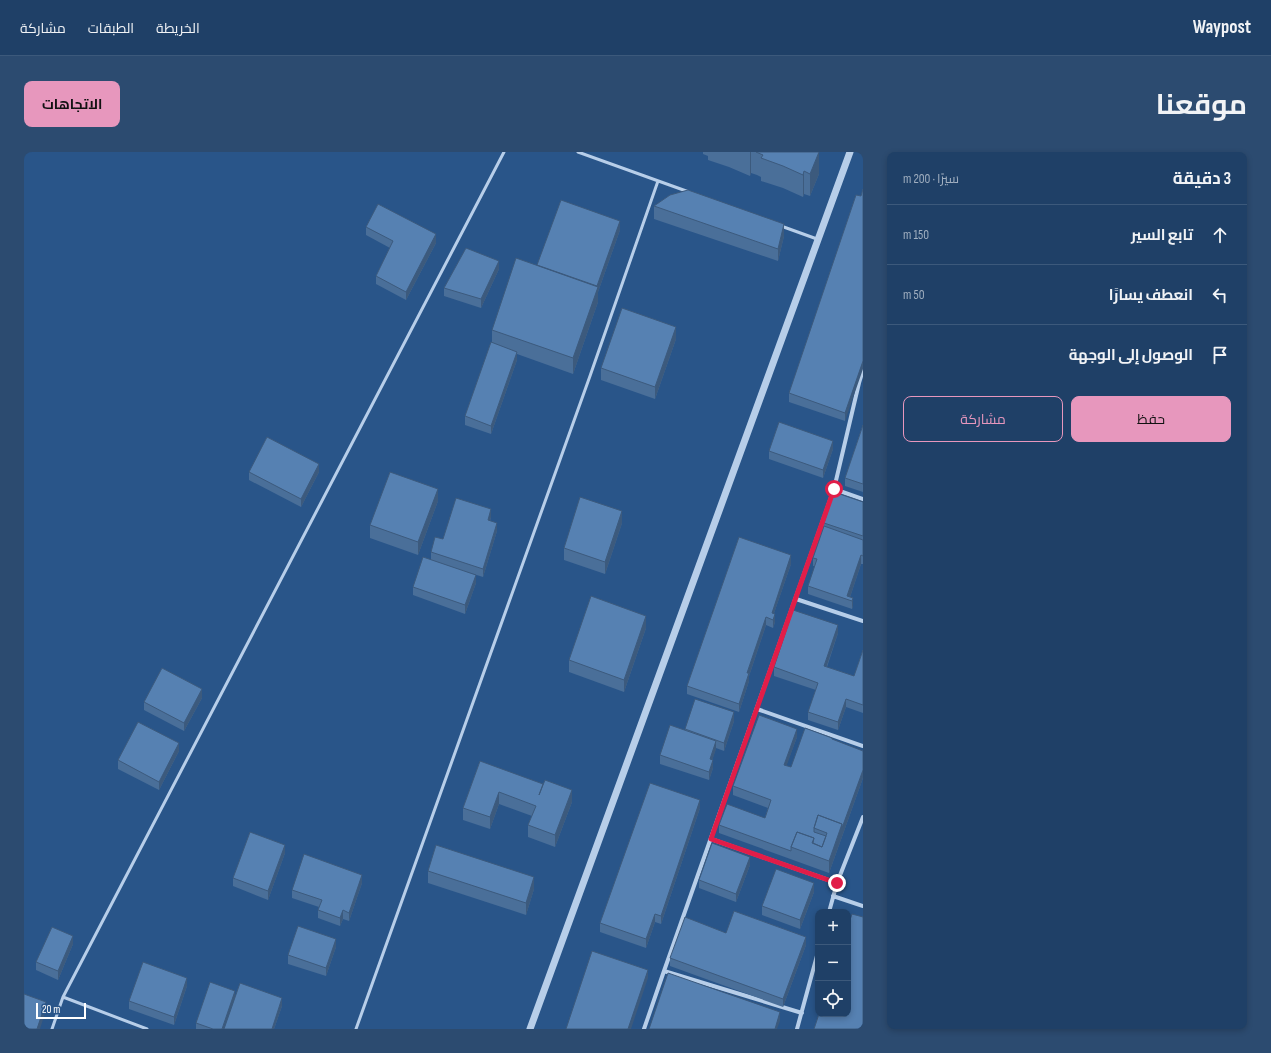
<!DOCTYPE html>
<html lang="ar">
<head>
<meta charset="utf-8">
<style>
	:root { --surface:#1f4067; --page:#2c4b70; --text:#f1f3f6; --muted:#a1afc0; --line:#3c597b; --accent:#e797bd }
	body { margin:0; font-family:"Sofia Sans Condensed",Cairo,sans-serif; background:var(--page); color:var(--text); direction:rtl }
	.controls { position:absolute; right:12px; bottom:12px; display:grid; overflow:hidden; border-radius:8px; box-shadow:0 2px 6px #0003 }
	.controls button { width:36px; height:36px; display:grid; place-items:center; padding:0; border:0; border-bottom:1px solid var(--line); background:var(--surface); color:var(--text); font:20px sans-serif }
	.scale { position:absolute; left:12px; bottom:10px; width:50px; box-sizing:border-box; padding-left:4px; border:2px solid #fff; border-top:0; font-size:11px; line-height:14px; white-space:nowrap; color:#fff; -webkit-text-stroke:3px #295589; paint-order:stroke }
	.stop { position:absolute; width:12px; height:12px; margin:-9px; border:3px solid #e11d48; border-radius:50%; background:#fff }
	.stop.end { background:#e11d48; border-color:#fff; box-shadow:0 1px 4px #0008 }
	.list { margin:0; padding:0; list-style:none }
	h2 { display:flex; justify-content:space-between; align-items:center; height:52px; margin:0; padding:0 16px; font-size:17px }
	h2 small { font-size:13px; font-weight:400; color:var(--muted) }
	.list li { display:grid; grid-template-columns:26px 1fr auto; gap:12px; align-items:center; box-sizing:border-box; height:60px; padding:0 16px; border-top:1px solid var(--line) }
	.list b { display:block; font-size:15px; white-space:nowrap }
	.list em { font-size:13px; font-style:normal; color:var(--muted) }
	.actions { display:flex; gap:8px; padding:12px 16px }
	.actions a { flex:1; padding:9px 0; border:1px solid var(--accent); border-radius:8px; text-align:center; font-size:14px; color:var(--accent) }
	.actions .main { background:var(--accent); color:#111 }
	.icon { flex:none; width:22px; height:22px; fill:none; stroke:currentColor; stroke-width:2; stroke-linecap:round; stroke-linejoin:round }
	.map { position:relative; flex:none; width:839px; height:877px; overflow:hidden; direction:ltr; border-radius:8px }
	header { display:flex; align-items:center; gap:24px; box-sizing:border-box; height:56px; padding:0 20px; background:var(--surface); border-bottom:1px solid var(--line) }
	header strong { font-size:19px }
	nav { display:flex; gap:22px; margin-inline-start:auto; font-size:14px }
	.intro { display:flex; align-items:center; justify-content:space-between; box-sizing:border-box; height:96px; padding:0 24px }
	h1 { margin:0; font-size:28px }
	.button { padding:10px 18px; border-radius:8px; background:var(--accent); color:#111; font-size:14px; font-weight:700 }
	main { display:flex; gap:24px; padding:0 24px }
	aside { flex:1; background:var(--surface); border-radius:8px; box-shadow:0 2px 6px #0003 }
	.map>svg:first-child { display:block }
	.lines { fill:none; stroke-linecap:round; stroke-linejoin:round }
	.service { stroke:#b7cee9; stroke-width:3 }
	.minor { stroke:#b7cee9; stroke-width:4 }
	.tertiary { stroke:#b7cee9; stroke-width:7 }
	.wall { fill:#4a6f99 }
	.shaded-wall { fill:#3c5a7d }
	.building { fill:#5681b2; stroke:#3c5a7d }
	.route { stroke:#e11d48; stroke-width:5 }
</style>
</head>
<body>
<header>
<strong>Waypost</strong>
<nav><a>الخريطة</a><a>الطبقات</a><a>مشاركة</a></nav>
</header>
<div class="intro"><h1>موقعنا</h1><a class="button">الاتجاهات</a></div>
<main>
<aside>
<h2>3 دقيقة<small>سيرًا · 200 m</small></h2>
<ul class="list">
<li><svg class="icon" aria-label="ahead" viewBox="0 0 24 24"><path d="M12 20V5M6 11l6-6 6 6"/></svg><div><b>تابع السير</b></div><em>150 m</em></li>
<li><svg class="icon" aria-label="left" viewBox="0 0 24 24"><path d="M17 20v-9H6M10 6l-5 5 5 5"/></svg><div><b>انعطف يسارًا</b></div><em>50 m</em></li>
<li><svg class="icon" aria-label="arrive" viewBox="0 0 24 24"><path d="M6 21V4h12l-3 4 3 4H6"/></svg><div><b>الوصول إلى الوجهة</b></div></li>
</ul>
<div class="actions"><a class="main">حفظ</a><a>مشاركة</a></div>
</aside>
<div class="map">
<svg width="839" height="877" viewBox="0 0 839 877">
	<rect width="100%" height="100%" fill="#295589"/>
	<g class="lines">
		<path class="service" d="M554 0 665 40
			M757 74 793 87
			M39 845 123 877
			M28 877 39 845 480 0
			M332 877 566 224 634 29"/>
		<path class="minor" d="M810 337 839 347
			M772 447 839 469
			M733 557 839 594
			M687 687 813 731
			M809 744 839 754
			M805 760 813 731 839 665
			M640 819 778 861
			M620 877 640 819 810 337 835 231 839 218
			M773 877 794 800"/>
		<path class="tertiary" d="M506 877 826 0"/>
	</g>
	<path class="wall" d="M679 0H795V22L786 44 780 42 779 45 759 36 737 29V25L733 23 727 21 726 24 705 15 684 8V4L679 2Z
		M837 44 821 269 765 250V241Z
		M630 54 760 84 754 109 630 67Z
		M342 75 412 91 382 148 352 132V124L366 96 342 83Z
		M596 78 574 140V150L549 222 493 202V208L467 282 441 273V264L468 191V178Z
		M475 117 457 156 420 144V136Z
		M652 187 631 247 577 228V216Z
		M839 273V340L821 334V326Z
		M809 297 799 326 745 307V299Z
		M225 320H295L277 355 225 328Z
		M414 349 394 403 346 386V373Z
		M839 350V412H837L826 445 829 446V454L828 457 784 442V434L791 414H789V406L800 374V371Z
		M467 365 466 369 473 379 459 425 440 419 452 431 441 462 389 443V435L407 407V400L419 387Z
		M598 371 581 422 540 408V396Z
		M767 412 750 461 751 470 749 476 742 473 725 524V529L715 560 663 542V534Z
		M622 476 600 540 545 520V508Z
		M814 481 803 515 830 524 839 498V561L822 555 814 578 784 568V560L792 538 750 524V515Z
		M178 546 160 579 120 558V550Z
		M710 569 700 599 692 596 688 608 689 616 685 628 636 612V603L661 578V577Z
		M773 585 762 614 767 615 808 588 839 599V626L805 721 695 681V673L741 666 744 656 709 643V634Z
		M155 599 135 638 94 617V608Z
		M456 609 519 635 548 650 531 695 504 685V673L508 664 475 652 466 677 439 668V656Z
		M676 656 637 772 631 770 622 796 576 780V771Z
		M261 701 244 748 209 734V726Z
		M726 713 712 750 675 736V728Z
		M404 719 510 737 502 763 404 731Z
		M338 731 325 769 319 767 316 774 294 766V758L295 755 268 746V738Z
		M790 740 776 777 738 763V754Z
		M702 781 782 793 759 855 646 814V806Z
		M49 792 34 828 12 818V810Z
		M312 795 302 824 264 812V803Z
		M163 834 150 873 105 857V849Z
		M211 844 258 854 250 877H172V871Z"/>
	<path class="shaded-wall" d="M726 0H727V21L726 24Z
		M795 0V22L786 44V22Z
		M780 19V42L779 45V23Z
		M596 69V78L574 140V150L549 222V206L570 141Z
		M760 72V84L754 109V97Z
		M412 82V91L382 148V140Z
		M475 109V117L457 156V147Z
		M652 175V187L631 247V235Z
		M493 200V208L467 282V274Z
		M839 209V217L821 269V261Z
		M809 289V297L799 326V318Z
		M295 312V320L277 355V347Z
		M414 337V349L394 403V390Z
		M467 357V365L464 376V368Z
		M598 359V371L581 422V410Z
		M473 371V379L459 425V417Z
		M767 403V412L748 467V461Z
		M837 403V412L825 448 823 444Z
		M452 423V431L441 462V453Z
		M829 446V454L828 457V449Z
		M751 462V470L749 476V468Z
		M622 464V476L600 540V528Z
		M742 465V473L725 524V529L715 560V552L723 521Z
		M814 473V481L800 522V514Z
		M178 537V546L160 579V571Z
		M822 547V555L814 578V570Z
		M710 560V569L700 599V591Z
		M773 577V585L760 621V613Z
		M692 589V597L686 615V607Z
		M155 591V599L135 638V630Z
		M689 608V616L685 628V620Z
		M839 618V626L805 721V709L818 672Z
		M548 638V650L531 695V683Z
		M475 640V652L466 677V665Z
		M676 648V656L637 772V764Z
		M261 693V701L244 748V739Z
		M726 705V713L712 750V742Z
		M338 723V731L325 769V761Z
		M510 725V737L502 763V751Z
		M790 731V740L776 777V768Z
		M319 758V767L316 774V766Z
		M631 762V770L622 796V787Z
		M49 784V792L34 828V819Z
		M782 785V793L759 855V847Z
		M312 787V795L302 824V816Z
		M624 818V826L607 877H604Z
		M163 826V834L150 873V865Z
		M211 839V847L201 877H198Z
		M258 846V854L250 877H248Z
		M22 850V858L16 877H13Z
		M756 860V869L753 877H751Z"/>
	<path class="building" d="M732 0H795L786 22 780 19 779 23 759 14 737 6 739 3Z
		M839 37V209L821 261 765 241 832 43 837 44Z
		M664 38 760 72 754 97 630 54 646 43Z
		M537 48 596 69 573 134 513 113Z
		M354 52 412 82 382 140 352 124 369 89 342 75Z
		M442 96 475 109 457 147 420 136Z
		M492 106 574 135 549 206 468 178Z
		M598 156 652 175 631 235 577 216Z
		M467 190 493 200 467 274 441 264Z
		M755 270 809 289 799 318 745 299Z
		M839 273V332L821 326Z
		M243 285 295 312 277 347 225 320Z
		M366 320 414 337 394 390 346 373Z
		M810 340 839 350V384L800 371Z
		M556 345 598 359 581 410 540 396Z
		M432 346 467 357 464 368 473 371 459 417 407 400 411 385 419 387Z
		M800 374 839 388V404L837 403 823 444 829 446 828 449 784 434 793 407 789 406Z
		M715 385 767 403 748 461 751 462 749 468 742 465 723 521H725L715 552 663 534Z
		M399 405 452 423 441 453 389 435Z
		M567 444 622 464 600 528 545 508Z
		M769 458 814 473 800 514 830 524 839 498V553L822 547 814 570 784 560 794 531 750 515Z
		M138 516 178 537 160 571 120 550Z
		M671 547 710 560 700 591 661 577Z
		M735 563 773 577 760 613 767 615 781 576 808 586V587L839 599V618L818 676V672L794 663 790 676V680L802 684 798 695 789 691 790 686 773 680 767 695V699L695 673 703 652 741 666 747 648 709 634Z
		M114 570 155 591 135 630 94 608Z
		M646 573 692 589 686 607 689 608 685 620 636 603Z
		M456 609 519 632 515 643 521 628 548 638 531 683 504 673 512 654 475 640 466 665 439 656Z
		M626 631 676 648 637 764 631 762 622 787 576 771Z
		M794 663 818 672 805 709 767 695 773 680 790 686 788 691 798 695 803 681 790 676Z
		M226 680 261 693 244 739 209 726Z
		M688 691 726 705 712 742 675 728Z
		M412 693 510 725 502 751 404 719Z
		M280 702 338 723 325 761 319 758 316 766 294 758 298 748 268 738Z
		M752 717 790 731 776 768 738 754Z
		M710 759 782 785 759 847 646 806 661 765 702 781Z
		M828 762 839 765V877H790L795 862H824V774Z
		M274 774 312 787 302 816 264 803Z
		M28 775 49 784 34 819 12 810Z
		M568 799 624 818 604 877H542Z
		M119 810 163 826 150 865 105 849Z
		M644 821 756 860 751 877H625Z
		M186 830 211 839 198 877H189L172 871Z
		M216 831 258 846 248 877H200Z
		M0 842 22 850 13 877H0Z"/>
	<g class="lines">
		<path class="route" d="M810 337 687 687 813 731"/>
	</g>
</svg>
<div class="controls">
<button>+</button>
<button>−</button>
<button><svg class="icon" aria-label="locate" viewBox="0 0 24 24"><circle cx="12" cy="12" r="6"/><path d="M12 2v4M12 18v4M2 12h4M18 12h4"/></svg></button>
</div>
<div class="scale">20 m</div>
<div class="stop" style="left:810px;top:337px"></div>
<div class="stop end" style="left:813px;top:731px"></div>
</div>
</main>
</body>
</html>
